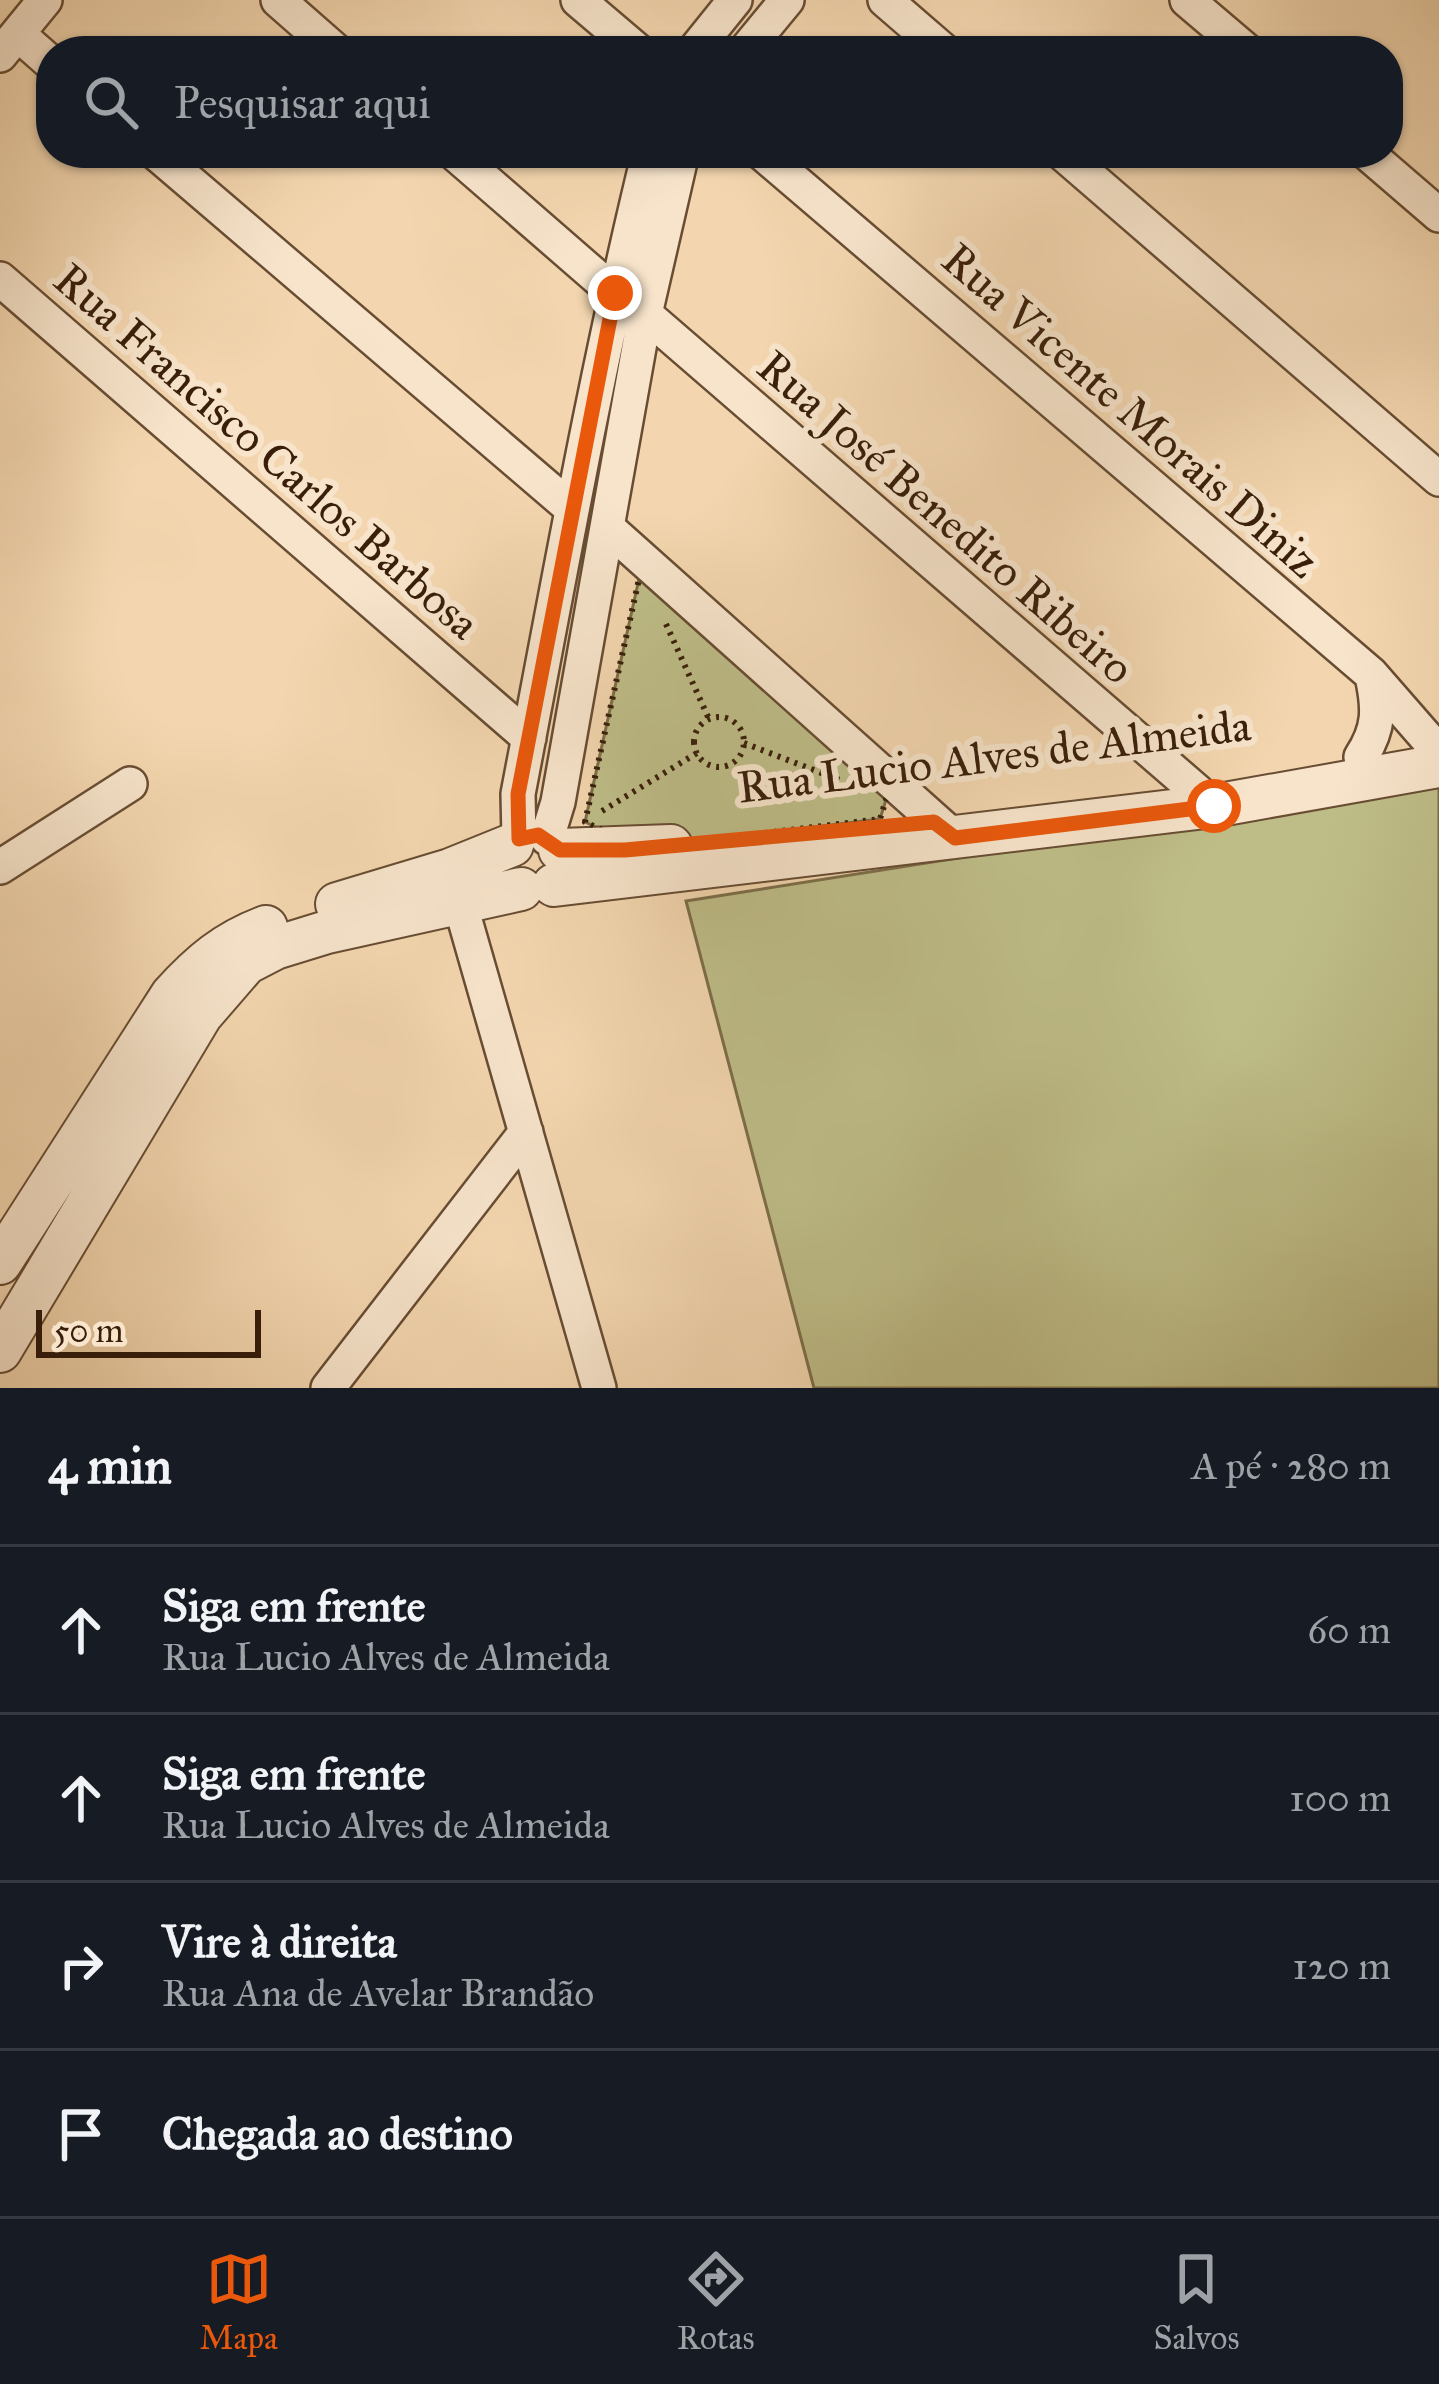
<!DOCTYPE html>
<html lang="pt">
<head>
<meta charset="utf-8">
<style>
	:root { --surface:#171b24; --page:#20242c; --text:#f1f3f6; --muted:#9ea1a6; --line:#363941; --accent:#ea580c }
	body { margin:0; font-family:"IM FELL Great Primer",serif; background:var(--page); color:var(--text) }
	.scale { position:absolute; left:36px; bottom:30px; width:225px; box-sizing:border-box; padding-left:12px; border:6px solid #391f0a; border-top:0; font-size:33px; line-height:42px; white-space:nowrap; color:#391f0a; -webkit-text-stroke:9px #f7e4cb; paint-order:stroke }
	.stop { position:absolute; width:36px; height:36px; margin:-27px; border:9px solid #ea580c; border-radius:50%; background:#fff }
	.stop.end { background:#ea580c; border-color:#fff; box-shadow:0 3px 12px #0008 }
	.list { margin:0; padding:0; list-style:none }
	h2 { display:flex; justify-content:space-between; align-items:center; height:156px; margin:0; padding:0 48px; font-size:51px }
	h2 small { font-size:39px; font-weight:400; color:var(--muted) }
	.list li { display:grid; grid-template-columns:78px 1fr auto; gap:36px; align-items:center; box-sizing:border-box; height:168px; padding:0 48px; border-top:3px solid var(--line) }
	.list b { display:block; font-size:45px; white-space:nowrap }
	.list p { margin:0; font-size:39px; white-space:nowrap; color:var(--muted) }
	.list em { font-size:39px; font-style:normal; color:var(--muted) }
	.icon { flex:none; width:66px; height:66px; fill:none; stroke:currentColor; stroke-width:2; stroke-linecap:round; stroke-linejoin:round }
	.map { position:relative; flex:none; width:1439px; height:1388px; overflow:hidden }
	.search { position:absolute; background:var(--surface); box-shadow:0 3px 9px #0004; left:36px; right:36px; top:36px; height:132px; display:flex; align-items:center; gap:30px; box-sizing:border-box; padding:0 42px; border-radius:48px; color:var(--muted); font-size:45px }
	.sheet { height:828px; background:var(--surface) }
	nav { display:flex; justify-content:space-around; align-items:center; box-sizing:border-box; height:168px; border-top:3px solid var(--line); background:var(--surface); font-size:33px; color:var(--muted) }
	nav a { display:grid; justify-items:center; gap:6px }
	nav .on { color:var(--accent) }
	.map>svg:first-child { display:block }
	.green { fill:#bebd88; stroke:#7c6e49; stroke-width:3 }
	.lines { fill:none; stroke-linecap:round; stroke-linejoin:round }
	.minor-casing { stroke:#684d33; stroke-width:38 }
	.tertiary-casing { stroke:#684d33; stroke-width:46 }
	.path { stroke:#391f0a; stroke-width:6; stroke-dasharray:3 6; stroke-linecap:butt }
	.minor { stroke:#f7e4cb; stroke-width:33 }
	.tertiary { stroke:#f7e4cb; stroke-width:42 }
	.route { stroke:#ea580c; stroke-width:15 }
	.labels { text-anchor:middle; dominant-baseline:central; stroke-width:12; stroke-linejoin:round; paint-order:stroke }
	.street-label { font-size:45px; fill:#391f0a; stroke:#f7e4cb }
</style>
</head>
<body>
<div class="map">
<svg width="1439" height="1388" viewBox="0 0 1439 1388">
	<rect width="100%" height="100%" fill="#f3d6af"/>
	<filter id="stains"><feTurbulence type="fractalNoise" baseFrequency=".00167" numOctaves="4"/><feColorMatrix values="0 0 0 0 .2 0 0 0 0 .09 0 0 0 0 .02 0 0 0 .5 -.17"/></filter>
	<radialGradient id="worn" r=".72"><stop offset=".6" stop-color="#630" stop-opacity="0"/><stop offset="1" stop-color="#630" stop-opacity=".3"/></radialGradient>
	<path class="green" d="M641 570 890 787 880 819 641 848 585 822Z
		M1439 782V1388H814L686 901Z"/>
	<g class="lines">
		<g class="minor-casing">
			<path id="minor" d="M278 0 336 51
				M578 0 638 51
				M885 0 944 51
				M1187 0 1247 51
				M18 34 51 63
				M694 51 735 0
				M745 51 787 0
				M0 55 45 0
				M156 153 571 508
				M454 153 615 293
				M762 153 1371 674 1432 744 1437 766
				M1062 153 1439 479
				M1367 153 1439 215
				M0 279 529 738
				M645 314 1214 806
				M609 529 955 838
				M1361 757C1380 728 1379 708 1372 676
				M547 838 558 802 645 314 682 153
				M519 839 518 794C559 580 597 365 649 153
				M0 867 130 784
				M454 882 599 1388
				M328 1388 526 1132"/>
		</g>
		<g class="tertiary-casing">
			<path id="tertiary" d="M560 850 671 846
				M554 885 1214 806 1439 766
				M337 904 450 870 512 845
				M0 1263 172 995C201 963 226 942 266 927
				M0 1351 201 1015 246 963 275 948 327 932 521 889"/>
		</g>
		<path class="path" d="M641 570 890 787 880 819 641 848 585 822Z
			M666 624 709 719
			M694 742a25 25 0 1 1 50 0a25 25 0 1 1-50 0Z
			M744 743 842 781
			M602 811 697 753"/>
		<use href="#minor" class="minor"/>
		<use href="#tertiary" class="tertiary"/>
	</g>
	<g class="lines">
		<path class="route" d="M615 293 518 794 519 839 538 835 560 850H625L934 822 955 838 1214 806"/>
	</g>
	<g class="labels">
		<g class="street-label">
			<text transform="translate(1131 410) rotate(41)">Rua Vicente Morais Diniz</text>
			<text transform="translate(267 451) rotate(41)">Rua Francisco Carlos Barbosa</text>
			<text transform="translate(946 517) rotate(41)">Rua José Benedito Ribeiro</text>
			<text transform="translate(994 756) rotate(-7)">Rua Lucio Alves de Almeida</text>
		</g>
	</g>
	<rect width="100%" height="100%" filter="url(#stains)"/>
	<rect width="100%" height="100%" fill="url(#worn)"/>
</svg>
<div class="scale">50 m</div>
<div class="stop" style="left:1214px;top:806px"></div>
<div class="stop end" style="left:615px;top:293px"></div>
<div class="search"><svg class="icon" aria-label="search" viewBox="0 0 24 24"><circle cx="10" cy="10" r="6"/><path d="M15 15l6 6"/></svg>Pesquisar aqui</div>
</div>
<section class="sheet">
<h2>4 min<small>A pé · 280 m</small></h2>
<ul class="list">
<li><svg class="icon" aria-label="ahead" viewBox="0 0 24 24"><path d="M12 20V5M6 11l6-6 6 6"/></svg><div><b>Siga em frente</b><p>Rua Lucio Alves de Almeida</p></div><em>60 m</em></li>
<li><svg class="icon" aria-label="ahead" viewBox="0 0 24 24"><path d="M12 20V5M6 11l6-6 6 6"/></svg><div><b>Siga em frente</b><p>Rua Lucio Alves de Almeida</p></div><em>100 m</em></li>
<li><svg class="icon" aria-label="right" viewBox="0 0 24 24"><path d="M7 20v-9h11M14 6l5 5-5 5"/></svg><div><b>Vire à direita</b><p>Rua Ana de Avelar Brandão</p></div><em>120 m</em></li>
<li><svg class="icon" aria-label="arrive" viewBox="0 0 24 24"><path d="M6 21V4h12l-3 4 3 4H6"/></svg><div><b>Chegada ao destino</b></div></li>
</ul>
</section>
<nav>
<a class="on"><svg class="icon" aria-label="map" viewBox="0 0 24 24"><path d="M3 6l6-2 6 2 6-2v14l-6 2-6-2-6 2zM9 4v14M15 6v14"/></svg>Mapa</a>
<a><svg class="icon" aria-label="directions" viewBox="0 0 24 24"><path d="M12 3l9 9-9 9-9-9zM9 14v-3h6M13 9l2 2-2 2"/></svg>Rotas</a>
<a><svg class="icon" aria-label="saved" viewBox="0 0 24 24"><path d="M7 4h10v16l-5-4-5 4z"/></svg>Salvos</a>
</nav>
</body>
</html>
